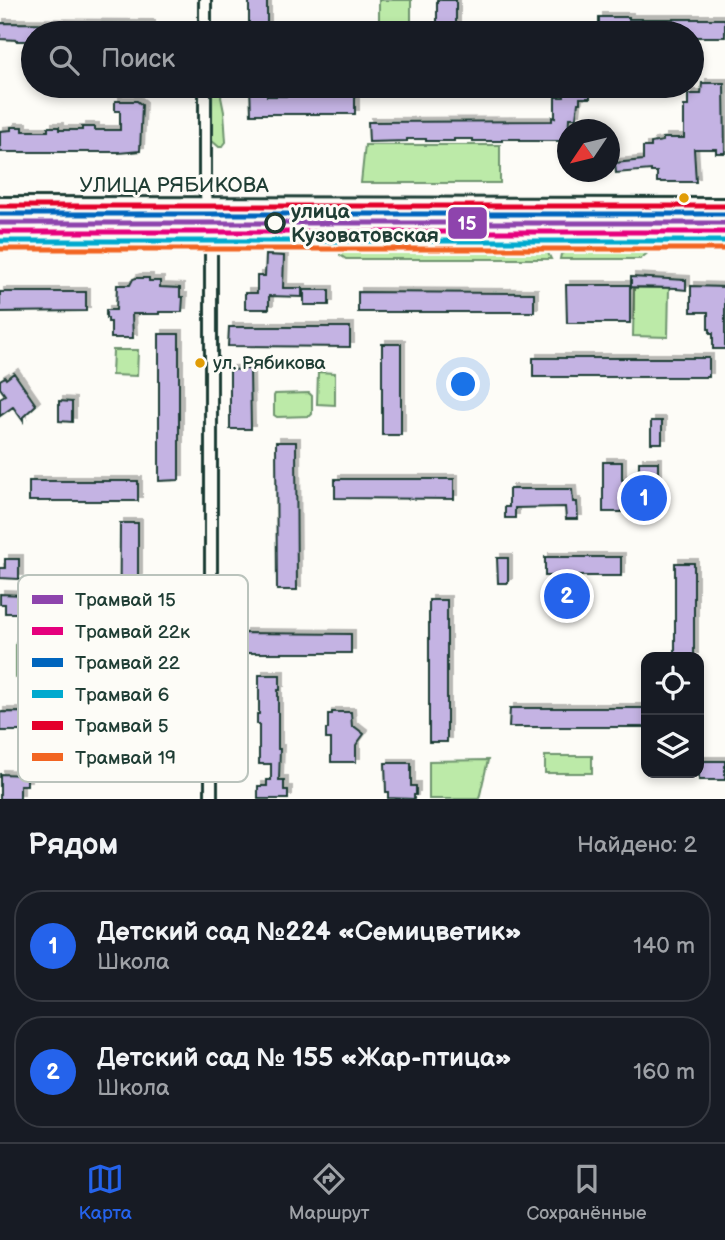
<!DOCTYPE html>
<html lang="ru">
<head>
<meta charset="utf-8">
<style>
	:root { --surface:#171b24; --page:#20242c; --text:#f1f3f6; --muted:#9ea1a6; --line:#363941; --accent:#2563eb }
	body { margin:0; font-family:"Balsamiq Sans",sans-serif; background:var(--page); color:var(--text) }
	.controls { position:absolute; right:21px; bottom:21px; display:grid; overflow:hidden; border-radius:14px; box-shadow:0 4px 10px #0003 }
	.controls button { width:63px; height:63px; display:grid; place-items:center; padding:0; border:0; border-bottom:2px solid var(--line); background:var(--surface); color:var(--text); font:35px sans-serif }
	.compass { position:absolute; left:557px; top:119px; width:63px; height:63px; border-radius:50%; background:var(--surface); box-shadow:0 4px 10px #0003; rotate:235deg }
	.you { position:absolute; left:464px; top:385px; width:24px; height:24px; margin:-18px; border:5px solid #fff; border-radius:50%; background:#1a73e8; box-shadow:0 0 0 10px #1a73e833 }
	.badge { display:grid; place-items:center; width:46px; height:46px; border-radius:50%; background:var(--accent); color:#fff; font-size:23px; font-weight:700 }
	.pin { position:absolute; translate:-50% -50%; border:4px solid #fff; box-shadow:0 2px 7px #0006 }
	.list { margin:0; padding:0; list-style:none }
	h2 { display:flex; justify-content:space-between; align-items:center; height:91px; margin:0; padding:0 28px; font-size:30px }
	h2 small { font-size:23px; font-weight:400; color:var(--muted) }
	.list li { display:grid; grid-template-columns:46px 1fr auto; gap:21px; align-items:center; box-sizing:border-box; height:112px; margin:0 14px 14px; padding:0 14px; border:2px solid var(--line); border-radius:28px }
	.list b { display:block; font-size:26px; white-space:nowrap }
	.list p { margin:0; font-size:23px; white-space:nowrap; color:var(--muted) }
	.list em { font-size:23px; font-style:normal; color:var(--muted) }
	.icon { flex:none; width:38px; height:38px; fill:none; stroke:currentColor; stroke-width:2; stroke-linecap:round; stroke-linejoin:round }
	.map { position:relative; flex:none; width:725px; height:799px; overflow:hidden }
	.search { position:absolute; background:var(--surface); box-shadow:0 4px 10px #0003; left:21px; right:21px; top:21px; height:77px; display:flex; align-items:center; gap:18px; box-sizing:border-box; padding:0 24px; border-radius:38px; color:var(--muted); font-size:26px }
	.sheet { height:343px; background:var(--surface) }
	nav { display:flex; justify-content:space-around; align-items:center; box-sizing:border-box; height:98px; border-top:2px solid var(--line); background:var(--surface); font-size:19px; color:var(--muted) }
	nav a { display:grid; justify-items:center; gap:4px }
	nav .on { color:var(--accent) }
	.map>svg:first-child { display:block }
	.green { fill:#bceaa8; stroke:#6e946e; stroke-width:2 }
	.building { fill:#c4b3e3; stroke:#1f3d34; stroke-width:2; filter:url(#shadow) }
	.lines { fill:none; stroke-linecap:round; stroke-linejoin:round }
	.minor-casing { stroke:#1f3d34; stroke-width:16 }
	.major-casing { stroke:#1f3d34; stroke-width:18 }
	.minor { stroke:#fdfcf7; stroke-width:10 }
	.major { stroke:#fdfcf7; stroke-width:12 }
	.tram-1-casing { stroke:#fdfcf7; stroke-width:10 }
	.tram-2-casing { stroke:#fdfcf7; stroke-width:10 }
	.tram-3-casing { stroke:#fdfcf7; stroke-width:10 }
	.tram-4-casing { stroke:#fdfcf7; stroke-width:10 }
	.tram-5-casing { stroke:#fdfcf7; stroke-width:10 }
	.tram-6-casing { stroke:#fdfcf7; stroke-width:10 }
	.tram-1 { stroke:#8e44ad; stroke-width:5 }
	.tram-2 { stroke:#e5007d; stroke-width:5 }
	.tram-3 { stroke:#0065bd; stroke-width:5 }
	.tram-4 { stroke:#00a9ce; stroke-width:5 }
	.tram-5 { stroke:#e4002b; stroke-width:5 }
	.tram-6 { stroke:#f26522; stroke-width:5 }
	.bus-dot { fill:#e19c05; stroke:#fdfcf7; stroke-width:2.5 }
	.stop-dot { fill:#fdfcf7; stroke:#1f3d34; stroke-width:3.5 }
	.labels { text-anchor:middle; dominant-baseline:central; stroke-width:6; stroke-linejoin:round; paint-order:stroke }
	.bus-label { font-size:19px; fill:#1f3d34; stroke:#fdfcf7; text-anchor:start }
	.street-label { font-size:21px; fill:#1f3d34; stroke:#fdfcf7 }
	.stop-label { font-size:21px; font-weight:bold; fill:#1f3d34; stroke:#fdfcf7; text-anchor:start }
	.key { fill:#fdfcf7; stroke:#bac3bc; stroke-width:2 }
	.key-label { font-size:19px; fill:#1f3d34 }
	.line-badge { stroke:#fdfcf7; stroke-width:2.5 }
	.badge-label { font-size:19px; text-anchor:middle; font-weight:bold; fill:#fff }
</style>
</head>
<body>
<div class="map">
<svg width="725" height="799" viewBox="0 0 725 799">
	<defs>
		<filter id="shadow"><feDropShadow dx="4" dy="-4" stdDeviation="0" flood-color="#0004"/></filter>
	</defs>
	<rect width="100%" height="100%" fill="#fdfcf7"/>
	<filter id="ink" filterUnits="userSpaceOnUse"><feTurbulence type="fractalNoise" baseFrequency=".0143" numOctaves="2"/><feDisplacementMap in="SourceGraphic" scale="14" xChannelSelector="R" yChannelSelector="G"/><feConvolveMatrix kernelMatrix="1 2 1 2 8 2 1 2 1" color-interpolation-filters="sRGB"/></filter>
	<g filter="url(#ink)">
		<path class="green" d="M379 0H411V30H379Z
			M207 86H224L221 97 224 112 226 142 222 147H219L211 140 210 126 212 110Z
			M365 145H500V183H361Z
			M340 251H547L551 259H346L340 255Z
			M567 252H649L640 259H560L561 254Z
			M634 288H669L668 337 633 336Z
			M113 350H138L137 376 112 375Z
			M318 372 335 373V405L317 404Z
			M309 393 312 396V414L310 416 277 417 274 415V396L275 394Z
			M16 643H54V677H16Z
			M545 756H592V773H545Z
			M488 760 479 799H429V761Z"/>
		<path class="building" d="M249 0H267V33H249Z
			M437 0H456V33H437Z
			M599 17H629V19H725V37H692V33H599Z
			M0 23 151 24V33H33V41H17V40L0 39Z
			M702 83H724L725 153H716V149H694L696 182H657V172H651V170L616 173 615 163 643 160V147H651V143L663 141V138H684V106H688V94H701Z
			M250 86H267V96H355V114H251Z
			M570 86H588V89H590V98H580V103H578L576 118H569L568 141H520V139H502V141H473V139H454V141H426V139H407V141L369 142 368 122 552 121V117L555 118V97H564V93H570Z
			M115 101H137L142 105 140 151 119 153V152H0V131L11 130V127H23V131H48V127H59V130H82V127H95V130H120V111H115Z
			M266 255 284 256 283 288H302V297L269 296V309H245V293H257V276H265Z
			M631 277 686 280V290L677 289V288L631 287Z
			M136 278H149V281H160V287L180 288V297H183L182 312H159V314H132L133 338H111V322H108V318H106V310H116L117 285H130L133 279Z
			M566 285H630V323H567Z
			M691 286 725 287V349H713V333H710V329H708V312H691Z
			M304 290H329V305H304Z
			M0 292H86V311L0 312Z
			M358 292 534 293V312H358Z
			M229 327H350V347L228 346Z
			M159 334H179V480L159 481Z
			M382 344H401V435H382Z
			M533 358H709V377H533Z
			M250 369 251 429H230V370Z
			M14 373 36 405 23 417V421L13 407 0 416V398L5 395 0 388V380L5 377 6 379Z
			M59 401 72 402V422L59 421Z
			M651 421H662V443H651Z
			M276 442H296L297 590H277Z
			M603 462H622V480H639V462H658V512H639V494H622V512H603Z
			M335 479H454V499L335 498Z
			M29 481H138V501H29Z
			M509 489H572L573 502H577L578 519H566L565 507 515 508V518H505V507H509Z
			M120 523H138V670H119Z
			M545 557H621V576H545Z
			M497 558H508V583H498Z
			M5 559H19V579L0 578V568H5Z
			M675 563H694V657H675Z
			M0 594 24 595V604H20V613H5V604H0Z
			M429 600H447V742H429Z
			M243 633 351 634V653H243Z
			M259 675H280V690H278V749H280L279 780H284V790H288V799H258V786H267V780H271V764H259V724H257V714H259Z
			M510 708H646V727H509Z
			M0 712 178 713V731H0Z
			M332 712H351L352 727H355L364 734 356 745V762H331V739H326V729H328V714H332Z
			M699 761H725V780H699Z
			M385 763H411V786H416V795H414V799L388 798V792H386Z
			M0 774 27 775V785H20V799H0Z"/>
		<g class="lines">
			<g class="minor-casing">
				<path id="minor" d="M205 0V33
					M205 86V185L207 204
					M211 799V240"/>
			</g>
			<g class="major-casing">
				<path id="major" d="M0 204 725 205
					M207 204 211 240
					M0 240 725 241"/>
			</g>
			<use href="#minor" class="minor"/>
			<use href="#major" class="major"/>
			<g class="tram-1-casing">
				<path id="tram-1" d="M0 223H725"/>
			</g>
			<g class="tram-2-casing">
				<path id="tram-2" d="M0 232H725"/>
			</g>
			<g class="tram-3-casing">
				<path id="tram-3" d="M0 214H725"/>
			</g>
			<g class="tram-4-casing">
				<path id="tram-4" d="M0 241H725"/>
			</g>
			<g class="tram-5-casing">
				<path id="tram-5" d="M0 206H725"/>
			</g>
			<g class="tram-6-casing">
				<path id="tram-6" d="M0 249H725"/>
			</g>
			<use href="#tram-1" class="tram-1"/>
			<use href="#tram-2" class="tram-2"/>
			<use href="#tram-3" class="tram-3"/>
			<use href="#tram-4" class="tram-4"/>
			<use href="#tram-5" class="tram-5"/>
			<use href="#tram-6" class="tram-6"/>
		</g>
	</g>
	<g class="bus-dot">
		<circle cx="684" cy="198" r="6"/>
		<circle cx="200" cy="363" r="6"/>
	</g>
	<circle class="stop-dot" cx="275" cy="223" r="9"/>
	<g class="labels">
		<g class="bus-label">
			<text x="213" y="363">ул. Рябикова</text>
		</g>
		<g class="street-label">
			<text x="174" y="185">УЛИЦА РЯБИКОВА</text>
		</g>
		<g class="stop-label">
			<text x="291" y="211">улица<tspan x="291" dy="24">Кузоватовская</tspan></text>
		</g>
	</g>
	<rect x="18" y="575" width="230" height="207" rx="10" class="key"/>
	<rect x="32" y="595" width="31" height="9" fill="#8e44ad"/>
	<rect x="32" y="627" width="31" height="8" fill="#e5007d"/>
	<rect x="32" y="658" width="31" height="9" fill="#0065bd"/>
	<rect x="32" y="690" width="31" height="8" fill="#00a9ce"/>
	<rect x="32" y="721" width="31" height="9" fill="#e4002b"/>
	<rect x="32" y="753" width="31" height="8" fill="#f26522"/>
	<g class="key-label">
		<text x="75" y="606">Трамвай 15</text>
		<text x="75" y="638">Трамвай 22к</text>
		<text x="75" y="669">Трамвай 22</text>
		<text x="75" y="701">Трамвай 6</text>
		<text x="75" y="732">Трамвай 5</text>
		<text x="75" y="764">Трамвай 19</text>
	</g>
	<rect class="line-badge" x="447" y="206" width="41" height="34" rx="7" fill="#8e44ad"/>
	<g class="badge-label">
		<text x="467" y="230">15</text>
	</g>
</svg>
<div class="controls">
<button><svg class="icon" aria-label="locate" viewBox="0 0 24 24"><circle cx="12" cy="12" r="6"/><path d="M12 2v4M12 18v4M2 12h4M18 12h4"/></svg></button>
<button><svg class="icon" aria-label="layers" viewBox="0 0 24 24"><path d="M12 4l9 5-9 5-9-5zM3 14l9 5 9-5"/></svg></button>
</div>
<svg class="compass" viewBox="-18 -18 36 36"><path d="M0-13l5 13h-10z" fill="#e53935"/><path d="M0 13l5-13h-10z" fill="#9ea1a6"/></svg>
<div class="you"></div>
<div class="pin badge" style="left:644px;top:498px">1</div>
<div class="pin badge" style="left:567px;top:596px">2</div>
<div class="search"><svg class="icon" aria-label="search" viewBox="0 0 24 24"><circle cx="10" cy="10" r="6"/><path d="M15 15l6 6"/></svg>Поиск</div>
</div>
<section class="sheet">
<h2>Рядом<small>Найдено: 2</small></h2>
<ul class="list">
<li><span class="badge">1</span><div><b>Детский сад №224 «Семицветик»</b><p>Школа</p></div><em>140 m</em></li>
<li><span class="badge">2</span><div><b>Детский сад № 155 «Жар-птица»</b><p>Школа</p></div><em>160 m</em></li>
</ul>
</section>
<nav>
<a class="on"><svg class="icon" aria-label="map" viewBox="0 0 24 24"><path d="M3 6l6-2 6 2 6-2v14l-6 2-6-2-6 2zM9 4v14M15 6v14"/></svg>Карта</a>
<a><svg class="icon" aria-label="directions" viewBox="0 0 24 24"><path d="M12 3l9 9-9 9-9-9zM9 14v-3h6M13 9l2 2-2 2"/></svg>Маршрут</a>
<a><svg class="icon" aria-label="saved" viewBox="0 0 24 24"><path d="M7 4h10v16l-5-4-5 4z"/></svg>Сохранённые</a>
</nav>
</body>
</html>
